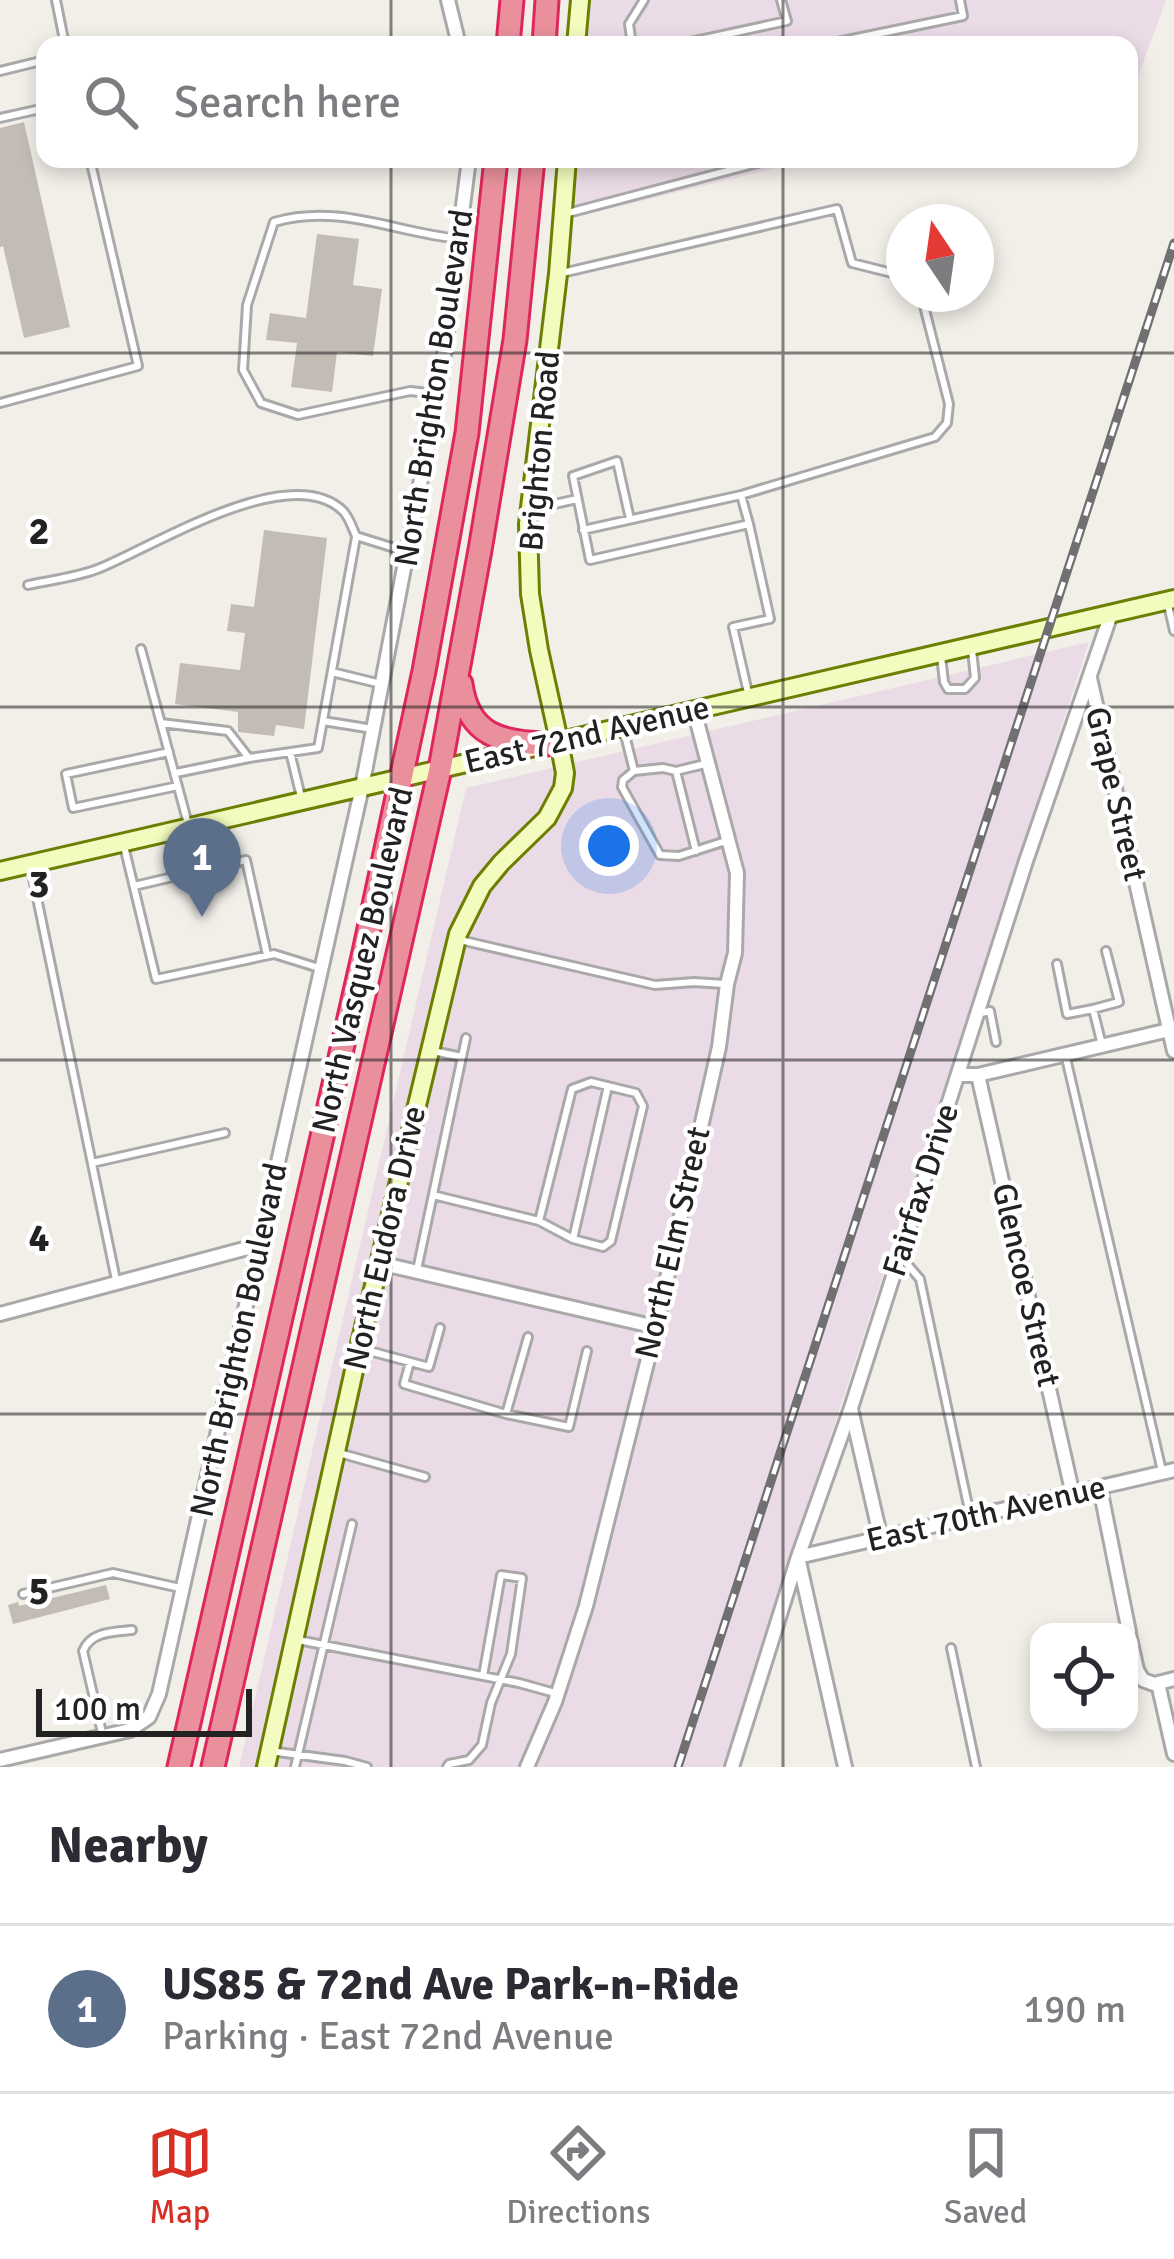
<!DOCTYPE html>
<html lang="en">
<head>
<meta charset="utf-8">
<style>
	:root { --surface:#fff; --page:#f2f2f3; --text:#2b2b33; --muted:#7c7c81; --line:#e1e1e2; --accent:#d93025 }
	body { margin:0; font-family:Signika,sans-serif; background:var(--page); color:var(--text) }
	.controls { position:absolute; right:36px; bottom:36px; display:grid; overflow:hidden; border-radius:24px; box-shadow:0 6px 18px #0003 }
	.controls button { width:108px; height:108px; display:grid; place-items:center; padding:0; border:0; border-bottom:3px solid var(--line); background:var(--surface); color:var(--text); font:60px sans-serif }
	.compass { position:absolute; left:886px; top:204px; width:108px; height:108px; border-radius:50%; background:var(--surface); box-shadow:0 6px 18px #0003; rotate:347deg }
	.scale { position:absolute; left:36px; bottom:30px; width:216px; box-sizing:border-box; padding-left:12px; border:6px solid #222; border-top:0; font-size:33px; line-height:42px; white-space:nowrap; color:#222; -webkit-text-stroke:9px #fff; paint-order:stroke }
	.you { position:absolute; left:609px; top:846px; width:42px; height:42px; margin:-30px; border:9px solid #fff; border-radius:50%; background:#1a73e8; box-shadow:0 0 0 18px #1a73e833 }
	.badge { display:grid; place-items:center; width:78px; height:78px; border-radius:50%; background:var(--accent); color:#fff; font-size:39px; font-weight:700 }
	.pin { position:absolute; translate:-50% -99px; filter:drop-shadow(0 3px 6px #0008) }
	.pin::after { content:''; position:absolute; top:63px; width:42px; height:36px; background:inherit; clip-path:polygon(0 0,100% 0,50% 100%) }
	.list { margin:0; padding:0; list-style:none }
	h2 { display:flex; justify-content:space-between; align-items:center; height:156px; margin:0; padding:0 48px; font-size:51px }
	h2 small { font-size:39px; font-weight:400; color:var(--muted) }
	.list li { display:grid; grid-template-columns:78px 1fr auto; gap:36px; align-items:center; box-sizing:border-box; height:168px; padding:0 48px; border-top:3px solid var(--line) }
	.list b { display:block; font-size:45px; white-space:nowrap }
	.list p { margin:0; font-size:39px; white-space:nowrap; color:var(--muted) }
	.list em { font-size:39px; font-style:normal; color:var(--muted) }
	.icon { flex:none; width:66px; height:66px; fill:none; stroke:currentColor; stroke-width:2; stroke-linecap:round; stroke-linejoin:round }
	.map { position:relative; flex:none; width:1174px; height:1767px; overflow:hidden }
	.search { position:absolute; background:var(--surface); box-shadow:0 6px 18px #0003; left:36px; right:36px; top:36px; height:132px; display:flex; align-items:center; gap:30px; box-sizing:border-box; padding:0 42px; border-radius:24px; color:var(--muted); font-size:45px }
	.sheet { height:324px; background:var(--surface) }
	nav { display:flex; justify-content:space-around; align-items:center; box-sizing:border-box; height:168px; border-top:3px solid var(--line); background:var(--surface); font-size:33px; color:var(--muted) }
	nav a { display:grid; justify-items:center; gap:6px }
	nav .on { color:var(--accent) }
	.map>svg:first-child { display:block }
	.industrial { fill:#ebdbe7 }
	.building { fill:#c3bcb5 }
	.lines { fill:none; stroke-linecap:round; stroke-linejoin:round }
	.lane-casing { stroke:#a9a9a9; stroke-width:12 }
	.street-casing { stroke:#a9a9a9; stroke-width:18 }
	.secondary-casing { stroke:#6b7f03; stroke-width:22 }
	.highway-casing { stroke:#df275c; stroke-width:27 }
	.lane { stroke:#fff; stroke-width:6 }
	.street { stroke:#fff; stroke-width:12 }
	.secondary { stroke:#f4fbbe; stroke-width:16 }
	.highway { stroke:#e9909c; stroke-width:21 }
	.rail-casing { stroke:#707070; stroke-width:9 }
	.rail { stroke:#fff; stroke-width:4.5; stroke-dasharray:14; stroke-linecap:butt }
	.grid { fill:none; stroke:#222; stroke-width:3; stroke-opacity:0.55 }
	.labels { text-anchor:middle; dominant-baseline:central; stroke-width:9; stroke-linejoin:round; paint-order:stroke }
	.street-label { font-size:33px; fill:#222; stroke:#fff }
	.grid-label { font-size:39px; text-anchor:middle; font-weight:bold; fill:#222; stroke:#fff; stroke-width:9; stroke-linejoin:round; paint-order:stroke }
</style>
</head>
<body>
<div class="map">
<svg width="1174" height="1767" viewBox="0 0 1174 1767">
	<rect width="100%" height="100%" fill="#f2efe9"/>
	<path class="industrial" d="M580 0H1166L1135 85 1129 86V45H576Z
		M567 159H813L563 220Z
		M1089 642 723 1767H239L466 788Z"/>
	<path class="building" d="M24 122 70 327 24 338 3 246 0 247V128Z
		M317 234 359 239 353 285 382 289 373 356 337 352 332 392 291 387 297 343 266 340 270 313 306 318Z
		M264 530 327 538 304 729 276 725 274 736 238 732V712L175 704 180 663 240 670 245 633 227 631 231 604 254 607Z
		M106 1585 110 1599 13 1624 8 1605 18 1602 19 1606Z"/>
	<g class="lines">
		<g class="lane-casing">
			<path id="lane" d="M56 0 65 45
				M632 45 629 24 644 0
				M676 45 787 21 781 0
				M823 45 963 16 960 0
				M0 71 45 60
				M0 118 45 108
				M568 213 765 161V159
				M562 273 837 209 852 263 904 276
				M437 394 410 391 298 415 261 403 243 370 247 305 274 222C341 203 395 233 460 239
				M0 403 138 366 90 159
				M741 495 935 437 947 423 949 404 921 294
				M532 509 577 499
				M749 524 770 619 733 627 749 697
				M583 530 741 495 749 524 590 560 573 476 617 461 630 519
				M28 585C52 580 78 577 100 568 156 545 291 460 343 511 349 517 353 529 356 536L404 551
				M1168 605 1174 631
				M141 649 188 824
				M941 656 944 682 948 689H965L975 678 972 650
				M332 672 381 684
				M323 721 373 729
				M161 723 228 731 249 758 176 773
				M624 731 634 771 663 768 676 771 709 763
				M169 752 66 774 73 808 178 786
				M290 752 302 801
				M249 758 318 748 356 537
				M634 771 623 780 622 787 660 855 679 856 729 840
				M676 771 696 851
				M124 846 156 979 274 954 319 968
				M30 864 116 1280
				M134 886 246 860 267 955
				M460 940 655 985 694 982 724 984
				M1057 964 1067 1014 1093 1009
				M981 1013 990 1011 996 1042
				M1102 1045 1093 1009 1119 1002 1106 951
				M433 1051 462 1057
				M1066 1058 1162 1471
				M591 1082 636 1093 643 1106 611 1241 603 1247 573 1239 539 1221 572 1089Z
				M92 1163 225 1133
				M433 1195 539 1221
				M573 1239 608 1086
				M902 1258 920 1279 970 1515
				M417 1270 466 1038
				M362 1349 429 1367 440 1328
				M410 1362 404 1384 506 1414 528 1337
				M506 1414 569 1427 587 1351
				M339 1453 425 1477
				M23 1594 113 1573 180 1588
				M298 1640 519 1683 555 1693
				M951 1648 976 1767
				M102 1733 83 1651C91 1631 114 1632 132 1630
				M270 1751 345 1761 367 1767
				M295 1767 352 1524
				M447 1767 449 1764 469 1760 482 1745 491 1703 511 1654 522 1578 501 1575 483 1676"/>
		</g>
		<g class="street-casing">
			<path id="street" d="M448 0 459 45
				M1090 678 1174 1051
				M958 1075H978L1173 1029
				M978 1075 1073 1495
				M379 1263 656 1327
				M0 1314 259 1245
				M851 1409 881 1539
				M1100 1488 1129 1632
				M1129 1634 1137 1670 1143 1680 1154 1684 1174 1679
				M1158 1683 1174 1754
				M0 1760 130 1730 149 1717 159 1694 362 787 442 370 469 159
				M527 1767 555 1702 586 1606 656 1327 719 1047 727 984 735 953 737 873 694 710
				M732 1767 798 1557 851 1408 1026 861 1111 614
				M845 1767 798 1557 1174 1470"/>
		</g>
		<g class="secondary-casing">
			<path id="secondary" d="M576 45 580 0
				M0 871 1174 599
				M266 1767 359 1348 458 934 482 886 501 863 547 818 563 788 565 773 559 741 539 650 530 594 528 524 558 274 567 159"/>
		</g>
		<g class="highway-casing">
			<path id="highway" d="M508 45 512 0
				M544 45 547 0
				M461 684C468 736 502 743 547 744
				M179 1767 364 952 424 671 467 433 496 159
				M213 1767 440 769 480 550 515 340 533 159"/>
		</g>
		<use href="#lane" class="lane"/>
		<use href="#street" class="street"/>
		<use href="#secondary" class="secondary"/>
		<use href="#highway" class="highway"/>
		<g class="rail-casing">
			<path id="rail" d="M678 1767 1174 243"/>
		</g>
		<use href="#rail" class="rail"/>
	</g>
	<path class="grid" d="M391 0V45M783 0V45M391 159V1767M783 159V1767M0 353H1174M0 707H1174M0 1060H1174M0 1414H1174"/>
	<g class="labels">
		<g class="street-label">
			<text transform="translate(434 388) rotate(-81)">North Brighton Boulevard</text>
			<text transform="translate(540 451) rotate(-85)">Brighton Road</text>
			<text transform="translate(587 735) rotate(-13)">East 72nd Avenue</text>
			<text transform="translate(1116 794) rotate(77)">Grape Street</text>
			<text transform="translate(363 960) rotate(-77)">North Vasquez Boulevard</text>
			<text transform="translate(921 1190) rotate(-72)">Fairfax Drive</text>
			<text transform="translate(385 1238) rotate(-77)">North Eudora Drive</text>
			<text transform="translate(673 1243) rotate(-77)">North Elm Street</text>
			<text transform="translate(1026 1285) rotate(77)">Glencoe Street</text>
			<text transform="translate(239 1340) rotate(-78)">North Brighton Boulevard</text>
			<text transform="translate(986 1514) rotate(-13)">East 70th Avenue</text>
		</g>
	</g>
	<g class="grid-label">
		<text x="39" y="544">2</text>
		<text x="39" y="897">3</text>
		<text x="39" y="1251">4</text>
		<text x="39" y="1604">5</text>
	</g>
</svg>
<div class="controls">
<button><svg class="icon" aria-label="locate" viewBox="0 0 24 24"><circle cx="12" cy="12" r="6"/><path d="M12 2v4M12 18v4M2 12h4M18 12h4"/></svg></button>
</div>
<svg class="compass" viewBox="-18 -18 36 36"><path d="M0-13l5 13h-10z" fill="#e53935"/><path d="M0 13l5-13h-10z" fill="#7c7c81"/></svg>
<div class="scale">100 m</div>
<div class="you"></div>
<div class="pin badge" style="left:202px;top:917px;background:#5c6f8a">1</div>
<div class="search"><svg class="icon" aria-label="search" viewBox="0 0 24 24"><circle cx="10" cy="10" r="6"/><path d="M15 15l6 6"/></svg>Search here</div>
</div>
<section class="sheet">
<h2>Nearby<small></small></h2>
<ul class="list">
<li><span class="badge" style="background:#5c6f8a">1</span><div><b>US85 &amp; 72nd Ave Park-n-Ride</b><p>Parking · East 72nd Avenue</p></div><em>190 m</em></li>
</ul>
</section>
<nav>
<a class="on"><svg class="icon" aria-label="map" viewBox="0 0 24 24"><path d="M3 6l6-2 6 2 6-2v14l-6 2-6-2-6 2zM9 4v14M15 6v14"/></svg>Map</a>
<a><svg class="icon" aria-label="directions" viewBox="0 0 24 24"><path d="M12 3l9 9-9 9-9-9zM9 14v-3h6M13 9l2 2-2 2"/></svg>Directions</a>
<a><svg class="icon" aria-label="saved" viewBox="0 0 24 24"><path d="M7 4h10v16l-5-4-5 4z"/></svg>Saved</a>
</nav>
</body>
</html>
